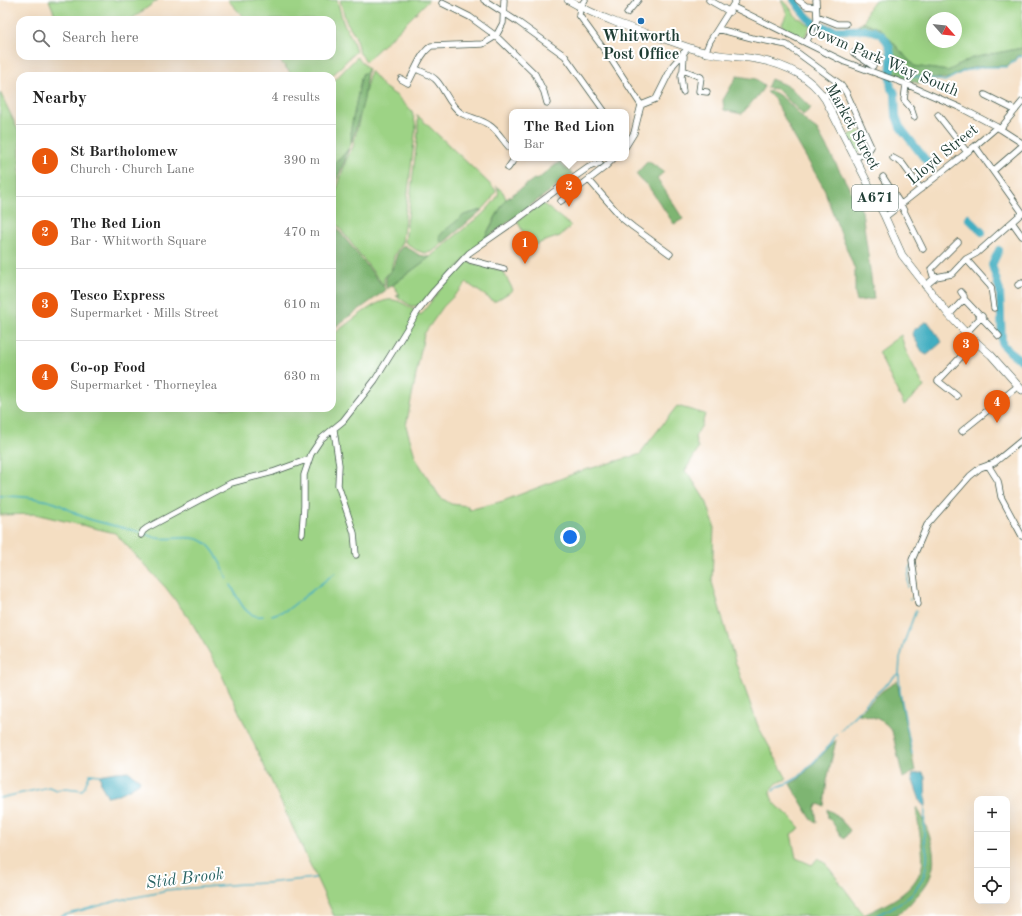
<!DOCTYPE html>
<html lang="en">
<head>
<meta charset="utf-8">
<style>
	:root { --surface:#fff; --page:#f2f2f2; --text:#222; --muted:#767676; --line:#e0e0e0; --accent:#ea580c }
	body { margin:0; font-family:"Old Standard TT",serif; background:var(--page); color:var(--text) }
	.controls { position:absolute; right:12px; bottom:12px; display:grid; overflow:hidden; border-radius:8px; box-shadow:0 4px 16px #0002 }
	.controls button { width:36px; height:36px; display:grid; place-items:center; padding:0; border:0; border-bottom:1px solid var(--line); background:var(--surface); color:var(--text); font:20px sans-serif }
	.compass { position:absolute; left:926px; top:12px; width:36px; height:36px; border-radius:50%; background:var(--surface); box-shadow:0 4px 16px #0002; rotate:117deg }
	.you { position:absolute; left:570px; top:537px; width:14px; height:14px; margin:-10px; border:3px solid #fff; border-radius:50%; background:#1a73e8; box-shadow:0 0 0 6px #1a73e833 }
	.badge { display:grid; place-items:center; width:26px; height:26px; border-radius:50%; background:var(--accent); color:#fff; font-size:13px; font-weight:700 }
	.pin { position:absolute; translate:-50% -33px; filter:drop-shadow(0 1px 2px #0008) }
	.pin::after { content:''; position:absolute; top:21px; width:14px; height:12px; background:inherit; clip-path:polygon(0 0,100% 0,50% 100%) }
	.popup { position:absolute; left:509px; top:109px; width:120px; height:52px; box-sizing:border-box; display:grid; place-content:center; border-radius:8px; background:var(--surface); filter:drop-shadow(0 1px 3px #0005); font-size:13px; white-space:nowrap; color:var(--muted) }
	.popup b { font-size:15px; color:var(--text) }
	.popup::after { content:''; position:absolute; left:50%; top:100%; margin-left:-8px; border:8px solid transparent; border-top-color:var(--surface) }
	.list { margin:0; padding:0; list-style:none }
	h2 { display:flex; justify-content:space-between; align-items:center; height:52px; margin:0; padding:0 16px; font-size:17px }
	h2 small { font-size:13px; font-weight:400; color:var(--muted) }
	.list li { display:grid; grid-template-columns:26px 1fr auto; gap:12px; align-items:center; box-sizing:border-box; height:72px; padding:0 16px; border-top:1px solid var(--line) }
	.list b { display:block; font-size:15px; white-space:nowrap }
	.list p { margin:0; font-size:13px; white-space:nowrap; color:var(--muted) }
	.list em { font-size:13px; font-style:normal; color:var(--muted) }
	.icon { flex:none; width:22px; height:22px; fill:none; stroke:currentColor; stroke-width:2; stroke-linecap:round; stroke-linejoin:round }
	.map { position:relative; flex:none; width:1022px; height:916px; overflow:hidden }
	.search { position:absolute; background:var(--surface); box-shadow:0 4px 16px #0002; left:16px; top:16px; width:320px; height:44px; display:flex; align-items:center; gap:10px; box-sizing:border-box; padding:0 14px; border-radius:12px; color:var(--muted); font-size:15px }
	.panel { position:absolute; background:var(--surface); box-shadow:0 4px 16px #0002; left:16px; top:72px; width:320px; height:340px; border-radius:12px }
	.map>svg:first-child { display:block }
	.green { fill:#9dd385; stroke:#5e885c; fill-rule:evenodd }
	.forest { fill:#7eb572; stroke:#4e7953 }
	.water { fill:#42aec1; stroke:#30767a }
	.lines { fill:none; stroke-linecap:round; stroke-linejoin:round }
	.stream { stroke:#42aec1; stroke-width:1.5 }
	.river { stroke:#42aec1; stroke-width:8 }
	.minor-casing { stroke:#3f5549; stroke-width:7 }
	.major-casing { stroke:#3f5549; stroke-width:8 }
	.minor { stroke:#fff; stroke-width:5.5 }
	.major { stroke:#fff; stroke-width:7 }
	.poi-dot { fill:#1f6fb2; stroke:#fff; stroke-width:1.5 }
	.labels { text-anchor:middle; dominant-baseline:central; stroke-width:4; stroke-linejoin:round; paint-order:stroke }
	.shield { fill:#fff; stroke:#627771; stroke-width:1 }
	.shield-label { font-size:15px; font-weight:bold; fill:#1f3d34 }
	.poi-label { font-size:16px; font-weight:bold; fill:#1f3d34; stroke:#fff }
	.street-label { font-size:16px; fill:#1f3d34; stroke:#fff }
	.water-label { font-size:17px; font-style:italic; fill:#2b6565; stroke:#fff }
</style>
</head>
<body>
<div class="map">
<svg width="1022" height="916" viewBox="0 0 1022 916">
	<rect width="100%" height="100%" fill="#fff"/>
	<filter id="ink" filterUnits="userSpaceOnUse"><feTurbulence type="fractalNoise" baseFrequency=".025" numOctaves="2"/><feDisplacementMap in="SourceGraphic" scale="8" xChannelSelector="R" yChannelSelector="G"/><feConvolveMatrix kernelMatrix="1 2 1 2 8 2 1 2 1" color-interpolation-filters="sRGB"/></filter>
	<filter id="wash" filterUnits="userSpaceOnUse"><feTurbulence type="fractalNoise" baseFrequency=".012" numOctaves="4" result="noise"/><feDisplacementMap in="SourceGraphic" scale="16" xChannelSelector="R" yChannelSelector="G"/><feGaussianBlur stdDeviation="0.9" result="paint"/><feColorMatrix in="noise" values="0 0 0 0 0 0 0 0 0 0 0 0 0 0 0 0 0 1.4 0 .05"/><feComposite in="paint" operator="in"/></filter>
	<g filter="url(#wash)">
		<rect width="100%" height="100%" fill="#f4dec2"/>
		<path class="green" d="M49 0H158L130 20H57Z
			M228 0H337L343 22 352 39 356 51 332 76H293L276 56H332V20H246Z
			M340 0H429L399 30 366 61 359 52 355 35 346 21Z
			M781 0 787 4 797 18 801 19 807 24H811L804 38 784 29 782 24 787 14Z
			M875 0H1022V48L972 58 948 71 914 66 881 29 864 22 868 9ZM932 18H956V42H932Z
			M357 57 368 69 367 72 362 74 351 128V145L340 159 332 164V83Z
			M370 71 384 87 397 96 412 112 416 126 402 242 394 256 391 270 384 278V286L332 218V199L338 186 346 160 353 147Z
			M0 92 20 134V408H332V335C346 326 377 297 393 300 403 301 413 310 421 315L453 272 465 261 503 271 513 290 496 301H493L467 283 443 307 424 334 406 426 416 459 440 497 451 504 468 506 469 510 503 501 578 472 641 454 644 448 677 406 705 414 702 425 695 437 698 449 685 471 690 476 707 503 714 525 712 582 734 658 758 726 787 779 777 783 770 791C771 804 780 807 789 816 793 819 796 824 800 828L791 834 796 858 812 865 818 858 826 864 865 916H334L220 671 191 621 166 588 115 533 35 514 0 515Z
			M416 114 494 188 496 191 491 200 482 210 464 215 439 237 442 244 432 252 424 253 416 250 405 242 418 132V118Z
			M860 130 868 147 856 154 847 136Z
			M496 186 503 192 506 199 493 221 483 241 419 306H411L396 296 400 295 393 285 430 257 472 222C479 219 495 202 498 195 499 192 498 188 496 186Z
			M542 203 571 226 560 236 531 246 517 221Z
			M901 335 905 349 924 387 904 405 878 352Z"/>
		<path class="forest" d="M864 22 881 29 914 66 948 71 972 58 1022 48V56L1019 55 1007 66C993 66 976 65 962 71 956 74 952 78 945 79L908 75C903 68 901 58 893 55 888 34 877 28 857 26Z
			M894 57 898 60 899 66 907 76 929 78 920 84 891 74Z
			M367 72 364 99 352 142 351 128 362 74Z
			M737 76 756 79 764 86C763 91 747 107 742 114L724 110 723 100Z
			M771 79 790 87 811 108 803 115 777 89 767 88Z
			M771 91C790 98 800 120 817 130L862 211 874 299 857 301 855 294V270L827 198 825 190 792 133 775 100 767 92Z
			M349 149 332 194V164L340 159Z
			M648 161 664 172 657 178 683 219 674 224 648 186 641 180 636 174Z
			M559 162 573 174 483 241 505 200 534 179 537 180Z
			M482 210 442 244 439 237 443 232 464 215Z
			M332 222 386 290 332 329Z
			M404 245 419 255 430 257 387 289 386 287V277C398 267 392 254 404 245Z
			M897 681 915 771 903 778 892 731C884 719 872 716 858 714L882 691Z
			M836 740 827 780 824 806 818 804 815 809 817 822 812 820 790 784 799 779Z
			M917 807C926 823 938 853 932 871 930 882 921 892 914 899 909 905 903 912 895 915 889 916 872 916 865 916L864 915C886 904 915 893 922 866 925 856 917 820 916 808Z
			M827 809 835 814 850 830 844 839C837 832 836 825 828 818Z"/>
		<path class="water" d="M925 322 929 323 942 342 927 355 923 353 912 334 914 330Z
			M128 771 140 780 139 783C128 790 120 795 108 797L101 785 100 775 115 772Z
			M920 773H923L925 777 926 804V806H924L921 803 912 778 913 774Z"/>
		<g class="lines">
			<path class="stream" d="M891 56C900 58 898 61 902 67 903 70 905 73 907 75L945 81 964 71 984 67H1007L1020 56 1022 57
				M0 496C19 496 37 497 55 503 66 507 75 514 86 518 103 524 122 527 140 532
				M145 534C148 535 153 537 157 538 173 541 196 532 208 545 216 552 223 568 227 578
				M918 553 921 550V544
				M231 585C238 598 245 619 263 616
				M908 587V577L911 566
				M910 599V600
				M272 615 287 610 335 573
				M841 730C856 714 870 698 887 684 891 681 893 675 899 674
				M912 754 900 692 899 674 900 659 905 640 916 610
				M773 791 777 787 788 783 799 777 831 744 836 734
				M0 798 49 787 56 790 66 788 82 790 84 788 90 774 100 775
				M61 916 120 900 163 892 165 890 242 884 266 883 315 878
				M875 916C902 904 926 890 927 858 928 851 924 844 924 837 924 826 925 816 925 806"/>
			<path class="river" d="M794 0C799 6 805 17 812 21 818 25 828 29 835 30 853 32 880 22 889 46 894 59 888 75 891 89L894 91 895 94 896 116 900 127 932 168
				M968 218 982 232
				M999 250 992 265 1000 291 1002 344 1010 352 1022 361"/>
		</g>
	</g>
	<g filter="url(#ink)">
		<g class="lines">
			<g class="minor-casing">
				<path id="minor" d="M484 0 518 22 565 56 605 112
					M585 0 580 7 579 15 611 59 641 105
					M709 0 730 12
					M798 0 806 6 815 7
					M442 3 470 17 496 36 535 74 544 92 547 103
					M733 7 845 62 906 84 961 108 997 127 1022 143
					M627 13 638 0
					M817 16 837 24H846
					M718 29 752 38 787 45 840 84 846 92 871 147 867 152 855 158
					M806 43 817 19 816 0
					M683 53 684 56 683 70 701 77 699 91 707 92
					M705 53 710 41 736 0
					M854 53 873 66
					M416 69C423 72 432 75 437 81 445 90 449 105 461 113 470 118 481 119 489 125 499 131 503 142 512 150
					M401 79 408 83C415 71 420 54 431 46L483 44 496 36 503 23 504 0
					M906 84 904 100 911 108 914 117
					M683 92 681 76 683 70
					M985 95 1015 110
					M824 97 840 84
					M641 105 656 99 673 65 688 48
					M938 115 967 152
					M1000 129 1022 102
					M626 146 634 133 641 105
					M975 146 1022 212
					M893 158 902 163 921 189
					M508 168 515 158
					M993 171 1022 146
					M883 177 901 205 923 249
					M589 180 623 219 633 227 670 254
					M561 201 605 167 614 158
					M885 217 975 146 997 127
					M1012 222 1022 236
					M465 257 470 260 504 269
					M966 259 991 287 994 308
					M934 279 931 269 958 242
					M1018 285 1022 283
					M925 286 936 277 952 274 966 259 977 253 1022 213
					M961 292 964 296V299L999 336
					M949 315 964 299
					M966 333 982 316
					M957 396 938 381 976 341
					M334 430 339 465 338 485 354 533 356 555
					M962 431 1018 386
					M988 465 998 481 1001 497 1022 536
					M302 534 304 506V475L311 454 321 439 343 421 375 380 418 311 434 291 469 253 515 221 559 188 589 167 600 163
					M141 535 143 531 147 528 231 483 273 472 309 459
					M918 604 912 560 927 525 970 476 980 468 994 463 1022 440"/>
			</g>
			<g class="major-casing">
				<path id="major" d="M568 0C599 18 633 29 667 40 679 44 691 49 704 52 719 56 734 56 749 58 778 62 808 73 825 99L885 217 902 255 949 315 966 333 991 355 1022 390"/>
			</g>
			<use href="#minor" class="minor"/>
			<use href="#major" class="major"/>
		</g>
	</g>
	<circle class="poi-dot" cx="641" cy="21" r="4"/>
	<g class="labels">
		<rect class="shield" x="852" y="185" width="46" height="26" rx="3"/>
		<g class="shield-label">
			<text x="875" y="198">A671</text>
		</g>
		<g class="poi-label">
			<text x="641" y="37">Whitworth<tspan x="641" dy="18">Post Office</tspan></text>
		</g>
		<g class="street-label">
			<text transform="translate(883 61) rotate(23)">Cowm Park Way South</text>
			<text transform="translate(852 127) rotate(61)">Market Street</text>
			<text transform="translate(943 155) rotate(-39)">Lloyd Street</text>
		</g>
		<g class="water-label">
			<text transform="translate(185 879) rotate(-7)">Stid Brook</text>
		</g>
	</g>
</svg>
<div class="controls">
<button>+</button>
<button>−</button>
<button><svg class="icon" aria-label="locate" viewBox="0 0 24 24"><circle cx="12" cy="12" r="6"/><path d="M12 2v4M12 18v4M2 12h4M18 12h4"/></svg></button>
</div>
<svg class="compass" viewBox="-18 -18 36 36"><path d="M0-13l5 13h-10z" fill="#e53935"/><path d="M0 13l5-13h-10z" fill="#767676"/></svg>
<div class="you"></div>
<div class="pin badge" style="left:525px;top:264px">1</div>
<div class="pin badge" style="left:569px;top:207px">2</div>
<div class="popup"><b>The Red Lion</b>Bar</div>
<div class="pin badge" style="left:966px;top:365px">3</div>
<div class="pin badge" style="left:997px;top:423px">4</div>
<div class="search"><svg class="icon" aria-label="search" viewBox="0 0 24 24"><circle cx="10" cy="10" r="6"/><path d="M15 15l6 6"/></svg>Search here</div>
<section class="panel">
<h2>Nearby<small>4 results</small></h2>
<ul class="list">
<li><span class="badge">1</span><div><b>St Bartholomew</b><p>Church · Church Lane</p></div><em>390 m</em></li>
<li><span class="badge">2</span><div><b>The Red Lion</b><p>Bar · Whitworth Square</p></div><em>470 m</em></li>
<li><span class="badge">3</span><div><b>Tesco Express</b><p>Supermarket · Mills Street</p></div><em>610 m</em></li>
<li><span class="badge">4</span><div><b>Co-op Food</b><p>Supermarket · Thorneylea</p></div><em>630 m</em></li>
</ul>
</section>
</div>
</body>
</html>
